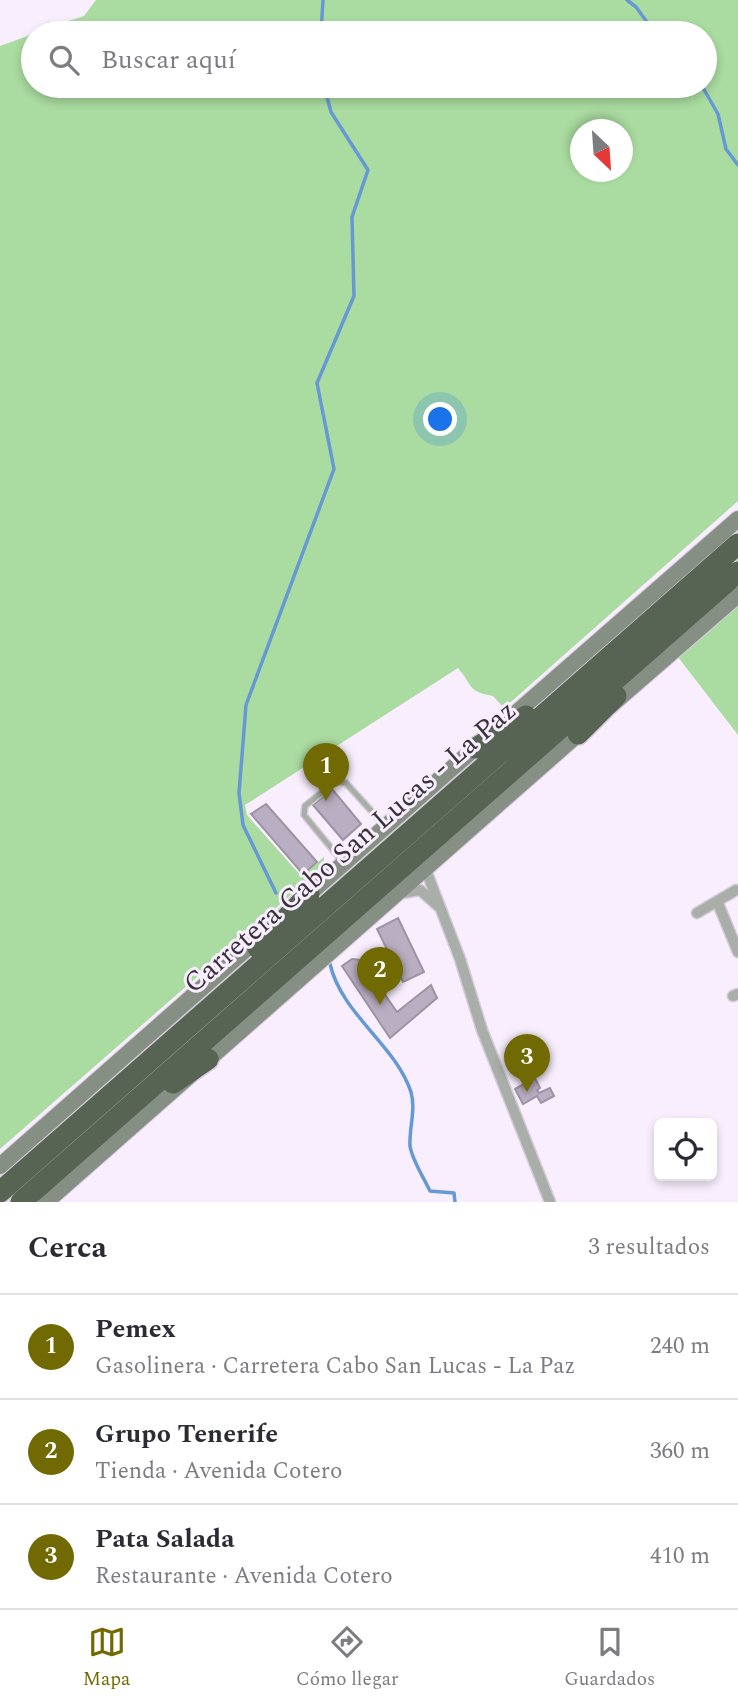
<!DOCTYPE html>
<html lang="es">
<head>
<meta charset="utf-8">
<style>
	:root { --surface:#fff; --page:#f7f7f7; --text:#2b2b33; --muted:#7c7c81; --line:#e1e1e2; --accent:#716a02 }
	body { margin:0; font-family:Spectral,serif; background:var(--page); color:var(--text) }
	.controls { position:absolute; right:21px; bottom:21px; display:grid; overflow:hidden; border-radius:10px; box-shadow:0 4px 10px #0003 }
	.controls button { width:63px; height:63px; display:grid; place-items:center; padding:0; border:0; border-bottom:2px solid var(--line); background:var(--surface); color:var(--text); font:35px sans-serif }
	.compass { position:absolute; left:570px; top:119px; width:63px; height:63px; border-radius:50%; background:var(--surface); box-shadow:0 4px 10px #0003; rotate:155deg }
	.you { position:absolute; left:441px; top:420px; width:24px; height:24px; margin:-18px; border:5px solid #fff; border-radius:50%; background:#1a73e8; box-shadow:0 0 0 10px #1a73e833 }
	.badge { display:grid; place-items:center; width:46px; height:46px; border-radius:50%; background:var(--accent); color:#fff; font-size:23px; font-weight:700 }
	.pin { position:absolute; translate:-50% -58px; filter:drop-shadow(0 2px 4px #0008) }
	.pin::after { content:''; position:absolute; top:37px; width:24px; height:21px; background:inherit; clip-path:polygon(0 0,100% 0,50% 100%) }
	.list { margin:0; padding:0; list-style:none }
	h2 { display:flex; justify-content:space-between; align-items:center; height:91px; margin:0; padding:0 28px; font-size:30px }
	h2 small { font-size:23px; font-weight:400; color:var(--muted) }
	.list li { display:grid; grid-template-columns:46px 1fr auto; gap:21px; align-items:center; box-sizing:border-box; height:105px; padding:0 28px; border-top:2px solid var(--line) }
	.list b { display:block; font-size:26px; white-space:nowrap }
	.list p { margin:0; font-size:23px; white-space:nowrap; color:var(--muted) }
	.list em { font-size:23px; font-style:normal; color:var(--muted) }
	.icon { flex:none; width:38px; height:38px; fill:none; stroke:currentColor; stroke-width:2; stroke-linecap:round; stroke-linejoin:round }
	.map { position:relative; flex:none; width:738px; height:1202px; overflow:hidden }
	.search { position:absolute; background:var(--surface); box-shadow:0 4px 10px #0003; left:21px; right:21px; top:21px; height:77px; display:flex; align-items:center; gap:18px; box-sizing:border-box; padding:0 24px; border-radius:38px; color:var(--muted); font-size:26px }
	.sheet { height:406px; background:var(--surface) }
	nav { display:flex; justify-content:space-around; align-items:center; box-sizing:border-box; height:98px; border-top:2px solid var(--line); background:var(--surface); font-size:19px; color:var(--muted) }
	nav a { display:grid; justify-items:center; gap:4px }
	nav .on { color:var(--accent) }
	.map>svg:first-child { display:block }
	.green { fill:#aadba0; fill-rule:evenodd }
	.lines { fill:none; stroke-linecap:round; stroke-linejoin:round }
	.stream { stroke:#6699d3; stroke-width:3.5 }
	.building { fill:#baafc2; stroke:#9d93a5; stroke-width:2 }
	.lane-casing { stroke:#d5ccda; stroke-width:8 }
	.street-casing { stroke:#d5ccda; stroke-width:13 }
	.secondary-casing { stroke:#d5ccda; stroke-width:18 }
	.highway-casing { stroke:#d5ccda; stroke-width:24 }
	.lane { stroke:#a9afa8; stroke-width:5 }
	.street { stroke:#a9afa8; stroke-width:10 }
	.secondary { stroke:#868f84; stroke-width:16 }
	.highway { stroke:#576454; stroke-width:21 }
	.labels { text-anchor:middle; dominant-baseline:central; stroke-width:6; stroke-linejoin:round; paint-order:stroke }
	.street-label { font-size:28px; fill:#38333a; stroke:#f8eefd }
</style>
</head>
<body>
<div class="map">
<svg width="738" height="1202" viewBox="0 0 738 1202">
	<rect width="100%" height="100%" fill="#f8eefd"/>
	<path class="green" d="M96 0H738V501L504 708 493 696C467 691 474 687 458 668L245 805 247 815 301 876 324 857V866L0 1149V46L33 34V86H705V33H35L47 29 48 22 56 25 84 16ZM580 130H622V172H580Z
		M738 605V735L678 657Z"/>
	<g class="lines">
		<path class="stream" d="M627 0 636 7 655 33
			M321 33 323 0
			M702 86 718 114 726 149 738 165
			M276 893 243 825 239 793 246 705 334 469 317 383 354 296 352 217 368 170 331 112 324 86
			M330 964C342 1015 395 1044 411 1092 416 1110 409 1128 410 1146 412 1160 424 1178 430 1191L454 1193 455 1202"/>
	</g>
	<path class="building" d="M332 789 361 824 343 840 313 805Z
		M266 804 317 862 303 874 251 814Z
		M398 918 424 972 403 982 377 929Z
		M352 959 361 960 397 1012 431 985 437 998 390 1038 342 966Z
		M535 1078 540 1088 537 1090 539 1093 550 1088 554 1096 541 1103 537 1096 523 1104 515 1089Z"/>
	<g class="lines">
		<g class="lane-casing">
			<path id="lane" d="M342 861 304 815 305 806 336 781 346 783 384 825"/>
		</g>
		<g class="street-casing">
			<path id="street" d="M430 865 427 873 460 959 482 1030 550 1202
				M402 893 420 890 438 906
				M717 901 738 952
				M697 913 736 890
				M733 996 738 994"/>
		</g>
		<g class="secondary-casing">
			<path id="secondary" d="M610 706 738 595
				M508 720 738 519
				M302 900 483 741
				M0 1166 262 935
				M46 1202 585 728"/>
		</g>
		<g class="highway-casing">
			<path id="highway" d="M578 734 616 696
				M476 748 526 716
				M258 948 309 894
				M173 1083 208 1059
				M0 1192 738 544
				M21 1202 738 572"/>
		</g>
		<use href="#lane" class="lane"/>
		<use href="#street" class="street"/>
		<use href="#secondary" class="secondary"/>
		<use href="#highway" class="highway"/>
	</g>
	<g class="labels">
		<g class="street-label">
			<text transform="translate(350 847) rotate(-41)">Carretera Cabo San Lucas - La Paz</text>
		</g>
	</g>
</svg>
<div class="controls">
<button><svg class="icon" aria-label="locate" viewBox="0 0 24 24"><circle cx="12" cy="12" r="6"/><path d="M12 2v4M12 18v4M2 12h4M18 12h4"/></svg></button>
</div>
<svg class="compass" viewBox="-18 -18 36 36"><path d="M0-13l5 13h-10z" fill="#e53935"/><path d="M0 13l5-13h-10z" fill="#7c7c81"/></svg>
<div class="you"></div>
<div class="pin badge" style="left:326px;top:801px">1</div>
<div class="pin badge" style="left:380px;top:1005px">2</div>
<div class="pin badge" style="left:527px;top:1092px">3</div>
<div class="search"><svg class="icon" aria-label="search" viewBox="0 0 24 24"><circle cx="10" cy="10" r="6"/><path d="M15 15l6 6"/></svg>Buscar aquí</div>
</div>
<section class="sheet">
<h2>Cerca<small>3 resultados</small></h2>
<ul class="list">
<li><span class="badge">1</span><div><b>Pemex</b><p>Gasolinera · Carretera Cabo San Lucas - La Paz</p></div><em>240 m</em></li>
<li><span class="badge">2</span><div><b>Grupo Tenerife</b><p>Tienda · Avenida Cotero</p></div><em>360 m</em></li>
<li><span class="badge">3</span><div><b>Pata Salada</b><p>Restaurante · Avenida Cotero</p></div><em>410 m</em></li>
</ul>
</section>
<nav>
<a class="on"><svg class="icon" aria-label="map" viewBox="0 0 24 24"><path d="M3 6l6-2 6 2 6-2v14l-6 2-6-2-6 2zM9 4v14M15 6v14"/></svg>Mapa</a>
<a><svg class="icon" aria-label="directions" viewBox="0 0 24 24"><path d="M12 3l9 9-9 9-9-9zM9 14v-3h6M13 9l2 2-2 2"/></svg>Cómo llegar</a>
<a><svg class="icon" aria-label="saved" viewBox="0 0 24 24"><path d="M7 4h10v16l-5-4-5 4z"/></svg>Guardados</a>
</nav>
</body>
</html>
